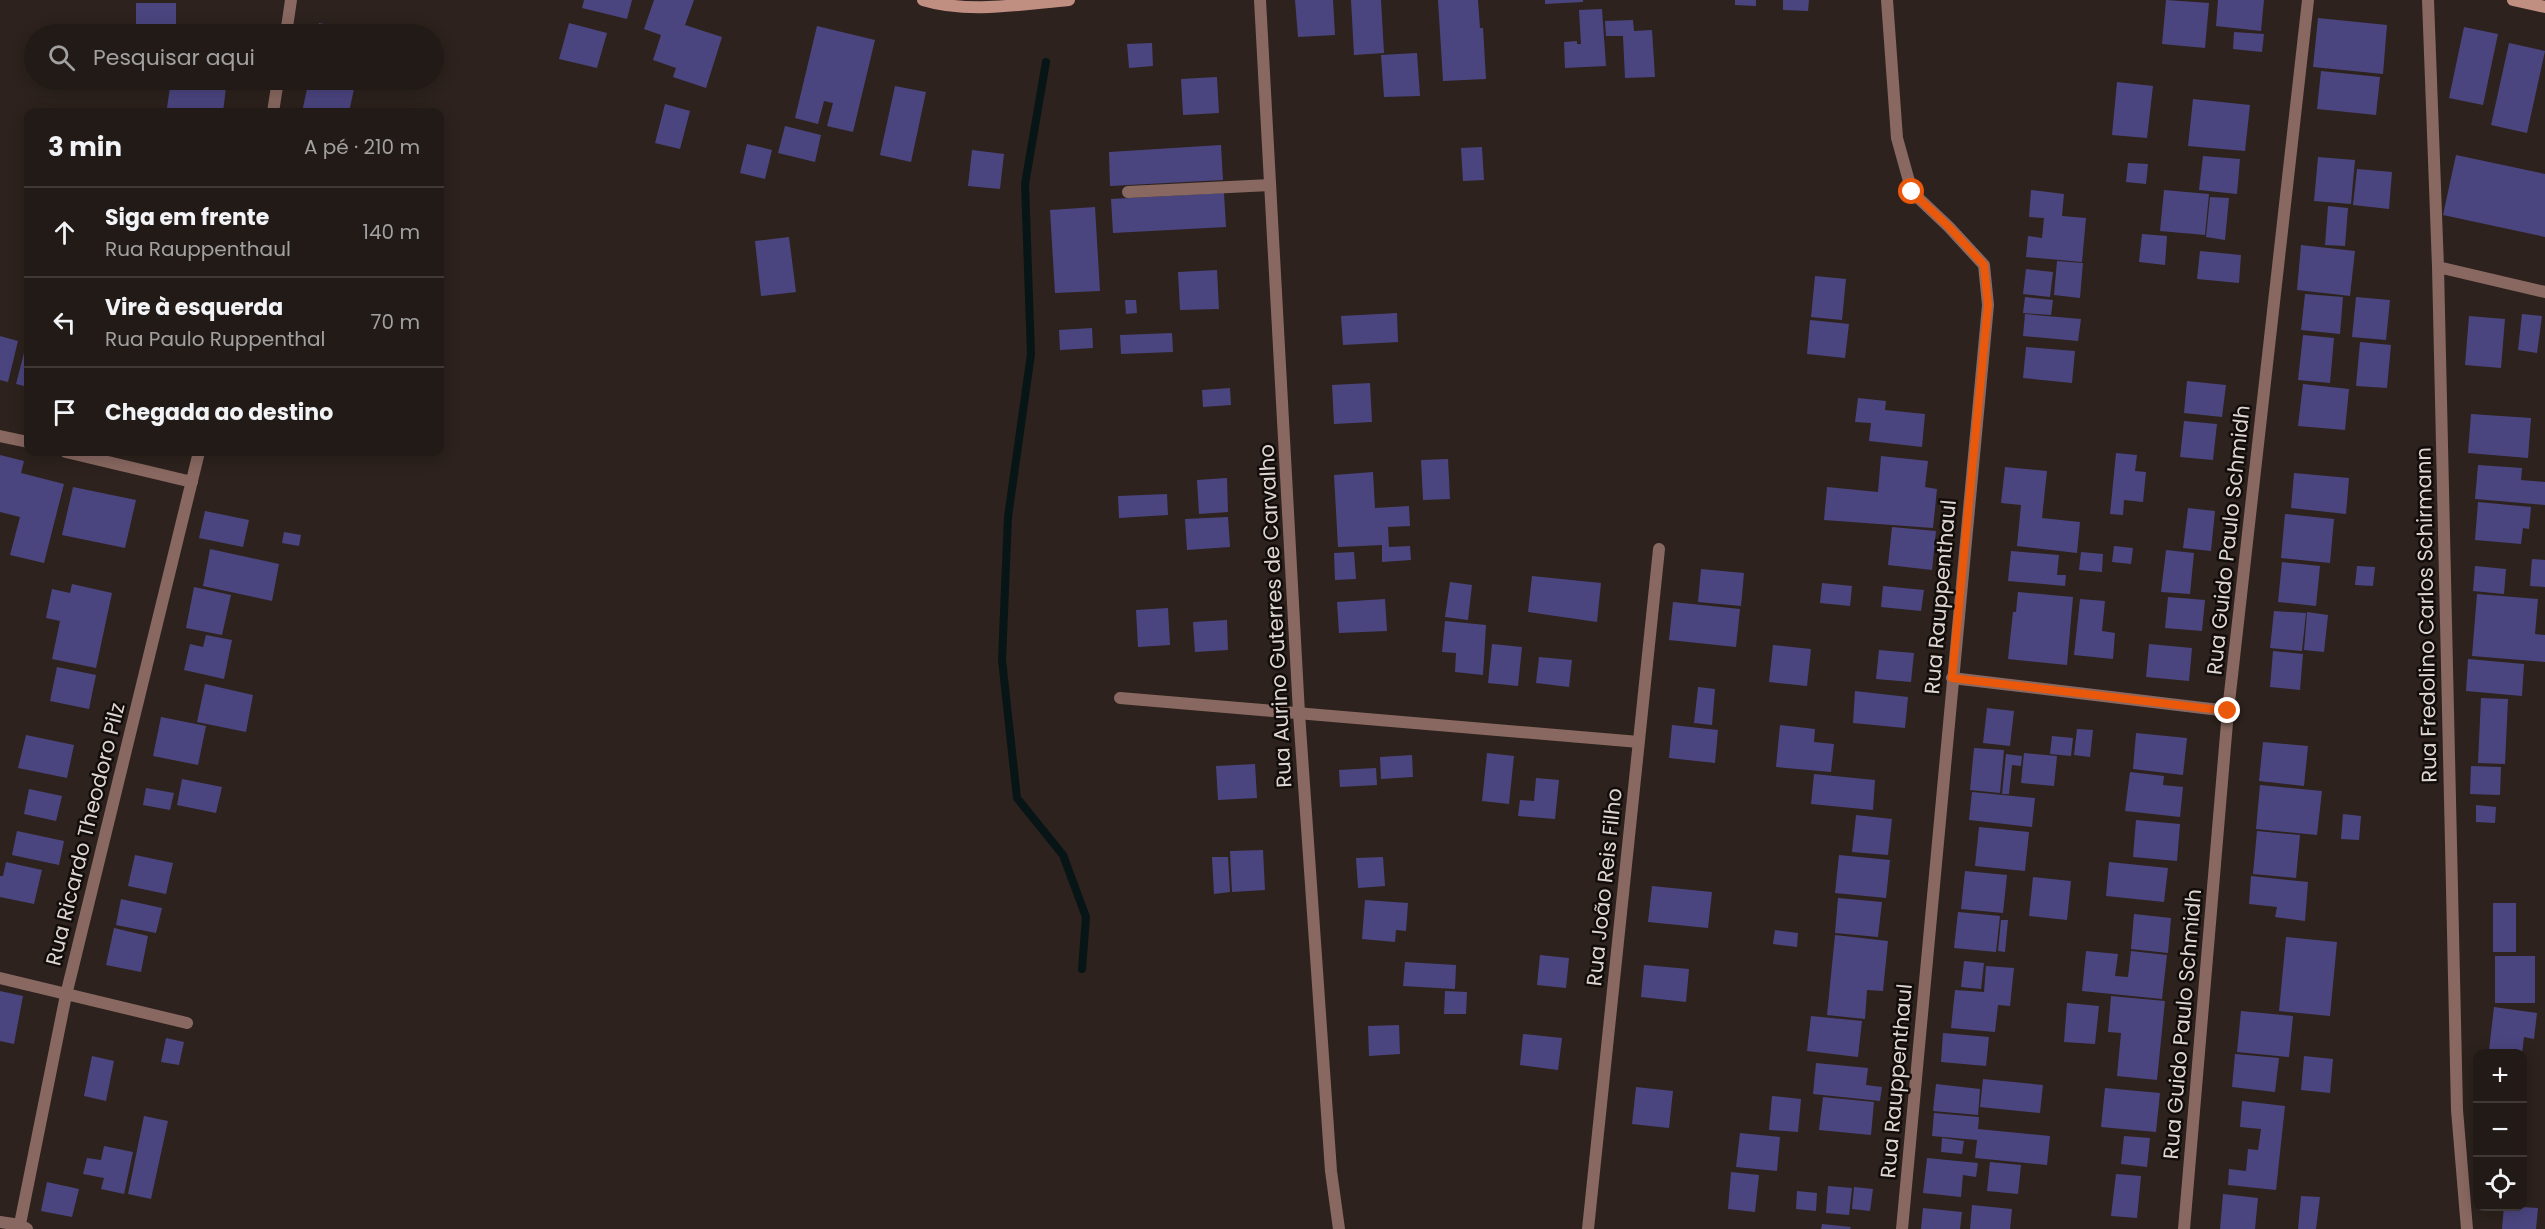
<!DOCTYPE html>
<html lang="pt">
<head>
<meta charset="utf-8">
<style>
	:root { --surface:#221a16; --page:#2e2723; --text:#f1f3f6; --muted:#a2a1a1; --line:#3f3835 }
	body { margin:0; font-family:Poppins,sans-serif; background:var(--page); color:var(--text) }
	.controls { position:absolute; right:18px; bottom:18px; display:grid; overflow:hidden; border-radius:12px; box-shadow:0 3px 15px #0003 }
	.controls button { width:54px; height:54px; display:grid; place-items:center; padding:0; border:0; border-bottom:2px solid var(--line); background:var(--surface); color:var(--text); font:30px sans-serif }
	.stop { position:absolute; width:18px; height:18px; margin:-14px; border:4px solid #ea580c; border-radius:50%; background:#fff }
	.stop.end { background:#ea580c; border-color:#fff; box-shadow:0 2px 6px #0008 }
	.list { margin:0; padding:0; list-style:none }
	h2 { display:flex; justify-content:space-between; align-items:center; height:78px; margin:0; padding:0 24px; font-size:26px }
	h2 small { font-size:20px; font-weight:400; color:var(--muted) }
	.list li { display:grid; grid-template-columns:39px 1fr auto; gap:18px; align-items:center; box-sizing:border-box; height:90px; padding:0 24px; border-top:2px solid var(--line) }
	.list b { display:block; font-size:22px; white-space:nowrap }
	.list p { margin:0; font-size:20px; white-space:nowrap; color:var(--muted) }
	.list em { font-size:20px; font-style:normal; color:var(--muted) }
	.icon { flex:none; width:33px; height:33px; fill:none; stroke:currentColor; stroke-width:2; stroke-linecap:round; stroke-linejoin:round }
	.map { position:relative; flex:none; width:2545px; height:1229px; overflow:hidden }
	.search { position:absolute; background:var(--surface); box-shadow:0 3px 15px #0003; left:24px; top:24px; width:420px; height:66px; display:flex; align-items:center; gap:15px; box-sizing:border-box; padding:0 21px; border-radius:33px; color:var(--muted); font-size:22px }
	.panel { position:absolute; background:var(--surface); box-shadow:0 3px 15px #0003; left:24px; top:108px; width:420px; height:348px; border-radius:12px }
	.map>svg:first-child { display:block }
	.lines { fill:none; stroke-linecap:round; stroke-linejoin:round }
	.stream { stroke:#081516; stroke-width:8 }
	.building { fill:#4b457f }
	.service { stroke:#886860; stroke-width:12 }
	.minor { stroke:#886860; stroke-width:12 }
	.tertiary { stroke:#886860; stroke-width:12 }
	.secondary { stroke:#c18e82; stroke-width:12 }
	.route { stroke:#ea580c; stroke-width:8 }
	.labels { text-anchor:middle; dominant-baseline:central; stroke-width:5; stroke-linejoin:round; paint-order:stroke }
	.street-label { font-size:21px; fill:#ddd5d1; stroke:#120d0a }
</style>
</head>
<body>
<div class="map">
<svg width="2545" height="1229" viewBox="0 0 2545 1229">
	<rect width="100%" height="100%" fill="#2d221d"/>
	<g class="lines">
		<path class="stream" d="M1046 62 1025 184 1031 354 1008 517 1002 660 1017 798 1063 855 1086 917 1082 969"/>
	</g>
	<path class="building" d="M584 0H632L627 19 582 8Z
		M654 0H694L685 25 722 37 706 88 673 77 676 68 653 60 661 35 644 29Z
		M1295 0H1333L1335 35 1298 37Z
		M1351 0H1381L1384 53 1354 55Z
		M1438 0H1478L1480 28H1483L1486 79 1443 81Z
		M1545 0H1583V2L1545 4Z
		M1735 0H1756V6L1735 5Z
		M1783 0H1809L1808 11 1783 10Z
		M2166 0 2209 3 2205 48 2162 44Z
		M2218 0H2264L2261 31 2216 26Z
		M136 3H176V34H136Z
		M1602 9 1606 66 1565 68 1564 42 1577 41V44H1581L1579 10Z
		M2318 18 2387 25 2383 74 2313 67Z
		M1633 20 1634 31 1652 30 1655 77 1625 78 1623 36H1606L1605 21Z
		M319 23 363 33V34H317Z
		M569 23 607 33 597 68 559 59Z
		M817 26 875 40 853 132 827 126 833 103 824 101 818 124 795 118Z
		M2464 27 2498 34 2483 105 2449 98Z
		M2234 32 2264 34 2262 52 2233 49Z
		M1152 43 1153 66 1129 68 1127 44Z
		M2509 43 2545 51 2527 133 2491 125Z
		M1417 53 1420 96 1384 97 1381 55Z
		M2321 71 2380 77 2376 115 2317 109Z
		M1217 77 1219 113 1183 115 1181 79Z
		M171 80H227L223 112H199L167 108Z
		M309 80H356L349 112H302Z
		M2117 82 2153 86 2147 138 2112 135Z
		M895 86 926 92 911 162 880 155Z
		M2193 99 2250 105 2245 151 2188 146Z
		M665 104 690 111 680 149 655 143Z
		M785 126 821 135 815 162 778 153Z
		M747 144 772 150 765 179 740 173Z
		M1221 145 1223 180 1110 186 1109 152Z
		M1482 147 1484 180 1463 181 1461 148Z
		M972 150 1004 154 1000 189 968 186Z
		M2456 155 2545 174V237L2443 215Z
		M2203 156 2240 159 2237 194 2199 190Z
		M2318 157 2355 160 2351 204 2314 201Z
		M2128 163 2148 164 2146 184 2126 182Z
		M2357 169 2392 172 2389 209 2353 205Z
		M2031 190 2064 194 2062 216 2086 218 2082 262 2026 257 2028 236 2042 238 2044 218 2029 217Z
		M2164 190 2209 194 2205 235 2160 231Z
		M1224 193 1226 227 1113 233 1111 199Z
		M2210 197 2229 198 2225 240 2206 237Z
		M2328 206 2348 208 2345 246 2325 245Z
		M1095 207 1100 291 1055 293 1050 210Z
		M2142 234 2167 236 2165 265 2139 262Z
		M789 237 796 292 761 296 755 241Z
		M2301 245 2355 251 2350 296 2297 290Z
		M2200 251 2241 255 2239 283 2197 279Z
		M2057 261 2083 263 2080 298 2054 295Z
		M2026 269 2053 272 2050 297 2023 294Z
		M1217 270 1219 309 1180 310 1178 272Z
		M1815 276 1846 279 1842 320 1811 317Z
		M2305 294 2343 297 2340 334 2301 330Z
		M2025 297 2053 300 2051 315 2023 313Z
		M2356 297 2390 300 2386 340 2352 337Z
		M1125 300H1136L1137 313 1126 314Z
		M1397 313 1398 342 1343 345 1341 316Z
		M2025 314 2081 319 2078 341 2023 336Z
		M2522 314 2542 316 2537 353 2518 350Z
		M2469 316 2505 319 2501 368 2465 365Z
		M1810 320 1849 324 1845 358 1807 354Z
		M1092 328 1093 348 1060 350 1059 330Z
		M1172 333 1173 352 1121 354 1120 335Z
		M2303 335 2334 338 2330 383 2298 380Z
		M0 336 18 341 8 382 0 380Z
		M2360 342 2391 345 2387 388 2356 386Z
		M26 345 28 346V387L16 384Z
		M2026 347 2075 351 2072 383 2023 378Z
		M2187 381 2226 385 2222 417 2184 413Z
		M1370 383 1372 422 1334 424 1332 385Z
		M2303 384 2349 389 2345 430 2298 426Z
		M1230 388 1231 405 1203 407 1202 390Z
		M1858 398 1886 401 1885 410 1925 414 1922 447 1869 441 1871 423 1855 422Z
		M2471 414 2531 418 2528 458 2468 453Z
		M2184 421 2217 424 2213 460 2180 457Z
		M2116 453 2137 455 2135 471 2146 472 2143 502 2124 500 2123 515 2110 514Z
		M0 455 24 461 21 473 64 484 44 563 10 555 20 517 0 512Z
		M1881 456 1928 461 1925 487 1937 489 1933 528 1824 520 1827 487 1878 492Z
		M1448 459 1450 499 1423 500 1421 460Z
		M2478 465 2522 468 2521 480 2545 482V505L2475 499Z
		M2005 467 2047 471 2042 518 2080 522 2077 553 2017 546 2021 505 2001 503Z
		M1373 472 1375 508 1409 506 1410 526 1388 527 1389 547 1410 546 1411 560 1382 562V545L1338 547 1334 475Z
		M2294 473 2349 478 2346 514 2291 508Z
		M1227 478 1228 512 1199 514 1197 480Z
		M73 487 136 500 125 548 62 535Z
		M1167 494 1168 515 1119 518 1118 496Z
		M2478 502 2531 507 2529 529 2523 528 2521 544 2475 540Z
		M2188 508 2215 511 2211 551 2183 548Z
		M205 511 249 520 243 547 199 538Z
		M2285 514 2334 519 2330 563 2281 558Z
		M1228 517 1230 547 1187 550 1185 519Z
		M1892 527 1936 531 1932 570 1888 565Z
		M284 532 301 535 299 546 282 543Z
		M2114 546 2133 548 2131 564 2112 562Z
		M210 549 279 564 272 601 203 586Z
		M2166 550 2194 553 2190 594 2161 592Z
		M2011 551 2059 555 2057 575H2066L2065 586 2008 581Z
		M1354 552 1356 579 1335 580 1334 553Z
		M2081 552 2103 554 2102 572 2079 570Z
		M2532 559 2545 560V587L2530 586Z
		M2282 562 2320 566 2316 606 2278 602Z
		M2357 566 2375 567 2373 586 2355 585Z
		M2475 566 2506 569 2504 594 2473 591Z
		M1701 569 1744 573 1741 606 1698 602Z
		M1532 576 1601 583 1597 622 1528 612Z
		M1450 582 1472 585 1468 620 1445 617Z
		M1822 583 1852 586 1850 606 1820 603Z
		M72 584 112 593 96 668 52 659 60 621 46 618 52 589 70 593Z
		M1883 586 1924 590 1921 611 1881 607Z
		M194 587 231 595 222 635 186 628Z
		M2018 592 2073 597 2067 665 2008 659 2013 612H2016Z
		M2477 594 2538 599 2535 634 2545 635V662L2472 656Z
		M2168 597 2205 600 2202 631 2165 628Z
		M1385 599 1387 631 1339 633 1337 602Z
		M2080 599 2105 601 2102 631 2115 633 2113 659 2074 655Z
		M1673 602 1740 609 1736 647 1669 640Z
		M1168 608 1170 645 1138 647 1136 610Z
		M2274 611 2306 613 2302 651 2270 648Z
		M2307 612 2328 615 2324 652 2304 650Z
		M1227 620 1228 650 1195 652 1193 622Z
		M1445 621 1486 625 1483 675 1455 672 1456 653 1442 652Z
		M206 635 232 640 224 679 184 670 190 644 203 647Z
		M1492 644 1522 647 1518 686 1488 683Z
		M2149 644 2192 648 2189 681 2146 677Z
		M1773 645 1811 649 1807 686 1769 682Z
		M1879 650 1914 653 1911 682 1876 679Z
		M2273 651 2303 654 2300 690 2270 687Z
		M1539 657 1572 660 1569 687 1536 683Z
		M2468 659 2524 664 2522 696 2466 691Z
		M57 667 96 675 89 709 50 701Z
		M205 684 253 695 246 732 197 722Z
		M1698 687 1715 689 1712 725 1694 723Z
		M1855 691 1908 697 1905 728 1853 723Z
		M2481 698 2508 699 2505 764 2478 763Z
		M1987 708 2014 711 2010 746 1983 743Z
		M161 717 206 726 198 765 153 756Z
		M1672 725 1718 730 1715 763 1669 758Z
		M1780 725 1815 729 1814 742 1834 744 1831 772 1776 767Z
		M2077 729 2093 730 2090 757 2074 755Z
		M2136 733 2187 738 2183 775 2133 769Z
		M26 735 74 745 67 778 18 768Z
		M2052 736 2073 738 2071 756 2050 754Z
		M2263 742 2308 746 2304 786 2259 781Z
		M1974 748 2004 750 2000 793 1970 790Z
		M1487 753 1514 756 1509 804 1482 801Z
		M2024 753 2057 756 2054 786 2021 783Z
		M2006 754 2022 756 2021 766 2012 765 2009 794H2002Z
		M1412 755 1413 777 1381 779 1380 757Z
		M1255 764 1257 798 1218 800 1216 766Z
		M2471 766 2501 767 2500 795 2470 794Z
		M1376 768 1377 785 1340 787 1339 770Z
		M2130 772 2164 776 2163 785 2183 787 2180 817 2125 811Z
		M1814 774 1875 780 1873 810 1811 804Z
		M1536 778 1559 780 1555 819 1518 816 1520 800 1534 801Z
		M182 779 222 787 216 813 177 805Z
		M2260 785 2322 791 2317 835 2256 829Z
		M146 788 174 793 170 810 143 805Z
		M29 789 62 796 56 821 24 814Z
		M1972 792 2035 798 2032 827 1969 820Z
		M2476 805 2496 807 2495 823 2476 822Z
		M2343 814 2361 816 2359 840 2341 839Z
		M1856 815 1892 819 1888 855 1852 852Z
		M2136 820 2180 824 2177 861 2133 857Z
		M1979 827 2029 832 2025 871 1975 866Z
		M17 831 64 841 59 865 12 855Z
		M2257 831 2300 835 2296 878 2253 874Z
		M1263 850 1265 890 1232 892 1230 851Z
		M135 855 173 863 166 894 128 886Z
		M1839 855 1890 860 1886 898 1835 893Z
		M1212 857H1228L1230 892 1214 894Z
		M1383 857 1385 886 1358 888 1356 858Z
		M6 862 42 870 34 904 0 897V876H3Z
		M2109 862 2168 868 2164 902 2106 896Z
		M1965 871 2007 875 2003 913 1961 909Z
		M2251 876 2308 882 2305 921 2275 917 2277 907 2249 904Z
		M2033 877 2071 881 2067 920 2029 916Z
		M1652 886 1712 892 1708 928 1648 922Z
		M1838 898 1882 902 1878 937 1835 933Z
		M121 899 162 908 156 933 116 925Z
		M1365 900 1408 903 1406 931 1396 930 1395 942 1362 939Z
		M2493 903H2516V952H2493Z
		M1958 912 2000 916 1996 952 1954 948Z
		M2134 914 2171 918 2168 953 2131 949Z
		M2001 920H2008L2005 952 1998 951Z
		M114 928 148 936 141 972 106 965Z
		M1775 930 1798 933 1797 947 1773 944Z
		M1835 935 1888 941 1883 991 1867 990 1865 1019 1827 1015Z
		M2286 937 2337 942 2330 1016 2279 1011Z
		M2086 951 2118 954 2115 976 2128 977 2131 951 2167 955 2162 999 2082 991Z
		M1540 955 1569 958 1566 988 1537 985Z
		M2495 956H2535V1003H2495Z
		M1964 961 1984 963 1981 989 1961 987Z
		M1405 962 1456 965 1455 989 1403 986Z
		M1644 965 1689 969 1686 1002 1641 997Z
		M1986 966 2014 968 2010 1006 1998 1005 1995 1032 1951 1028 1955 990 1984 992Z
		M0 991 23 996 14 1044 0 1041Z
		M1445 991 1467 992 1466 1014H1444Z
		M2111 996 2165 1001 2157 1080 2117 1076 2121 1033 2108 1032Z
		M2067 1003 2099 1006 2095 1044 2064 1042Z
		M2494 1007 2537 1013 2534 1039 2524 1037 2522 1054 2489 1050Z
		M2241 1011 2293 1016 2289 1057 2237 1052Z
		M1811 1016 1862 1021 1858 1057 1807 1051Z
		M1399 1025 1400 1054 1369 1056 1368 1026Z
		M1943 1033 1989 1037 1986 1066 1941 1062Z
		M1523 1034 1562 1038 1558 1070 1520 1065Z
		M166 1038 184 1042 179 1065 161 1062Z
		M2235 1054 2279 1058 2275 1092 2232 1087Z
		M92 1056 114 1061 106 1101 84 1096Z
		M2304 1056 2333 1059 2330 1093 2301 1090Z
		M1816 1063 1868 1068 1866 1085 1882 1087 1880 1101 1813 1094Z
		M1983 1079 2043 1085 2040 1113 1980 1107Z
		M1936 1084 1980 1089 1978 1115 1933 1111Z
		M1636 1087 1673 1091 1669 1128 1632 1124Z
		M2105 1088 2160 1093 2156 1132 2101 1127Z
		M1772 1096 1801 1099 1798 1132 1769 1130Z
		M1823 1097 1874 1102 1871 1135 1819 1130Z
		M2242 1101 2285 1106 2276 1190 2228 1185 2229 1169 2246 1171 2248 1149 2258 1150 2261 1129 2240 1127Z
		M1934 1113 1979 1117 1978 1129 2050 1136 2047 1165 1975 1158 1977 1140 1932 1136Z
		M144 1116 168 1121 151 1199 128 1194Z
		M1740 1133 1780 1137 1777 1171 1736 1167Z
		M2124 1136 2150 1138 2147 1167 2121 1164Z
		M1942 1138 1964 1141 1962 1154 1941 1152Z
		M104 1146 133 1152 124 1194 101 1189 104 1178 83 1174 87 1158 101 1160Z
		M1927 1158 1978 1163 1976 1177 1963 1175 1961 1197 1923 1193Z
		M1990 1162 2021 1165 2018 1194 1987 1191Z
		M1731 1172 1759 1175 1755 1212 1728 1209Z
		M2116 1174 2141 1176 2137 1218 2111 1216Z
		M47 1182 79 1189 72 1217 41 1211Z
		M1828 1186 1852 1188 1849 1215 1826 1213Z
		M1854 1187 1873 1189 1870 1211 1852 1209Z
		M1797 1191 1817 1193 1816 1211 1796 1209Z
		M2223 1194 2258 1198 2255 1229H2220Z
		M2301 1196 2320 1197 2316 1229H2298Z
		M1972 1205 2012 1209 2010 1229H1970Z
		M2504 1206 2538 1208 2536 1229H2502Z
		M1923 1208 1962 1212 1960 1229H1921Z
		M1822 1224 1851 1227 1850 1229H1821Z"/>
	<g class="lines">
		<path class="service" d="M1128 192 1270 185"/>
		<path class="minor" d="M1887 0 1897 138 1912 192 1949 227 1984 265 1988 305 1902 1229
			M2428 0 2438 267 2457 1110 2467 1229
			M286 34 291 0
			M273 112 278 80
			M2438 267 2545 292
			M0 436 28 442
			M66 452 192 482
			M1952 678 2228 711
			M1120 698 1639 742
			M0 978 187 1023
			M0 1222 20 1225 27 1229
			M19 1229 66 995 199 452
			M1588 1229 1659 549"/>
		<path class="tertiary" d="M1260 0 1299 713 1331 1171 1339 1229
			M2184 1229 2228 711 2308 0"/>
		<path class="secondary" d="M923 0C968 14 1023 4 1069 0
			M2513 0 2545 7"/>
	</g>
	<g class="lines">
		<path class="route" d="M1912 192 1949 227 1984 265 1988 305 1952 678 2228 711"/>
	</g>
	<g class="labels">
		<g class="street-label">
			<text transform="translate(2228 540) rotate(-84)">Rua Guido Paulo Schmidh</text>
			<text transform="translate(1940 597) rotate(-85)">Rua Rauppenthaul</text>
			<text transform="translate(2426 615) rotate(-91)">Rua Fredolino Carlos Schirmann</text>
			<text transform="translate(1275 616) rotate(-93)">Rua Aurino Guterres de Carvalho</text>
			<text transform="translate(85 834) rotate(-76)">Rua Ricardo Theodoro Pilz</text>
			<text transform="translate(1604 887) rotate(-84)">Rua João Reis Filho</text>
			<text transform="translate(2182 1024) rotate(-85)">Rua Guido Paulo Schmidh</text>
			<text transform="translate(1896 1081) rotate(-85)">Rua Rauppenthaul</text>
		</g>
	</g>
</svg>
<div class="controls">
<button>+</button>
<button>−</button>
<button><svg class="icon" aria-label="locate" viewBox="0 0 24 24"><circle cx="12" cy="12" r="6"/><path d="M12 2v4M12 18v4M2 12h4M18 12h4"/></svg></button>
</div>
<div class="stop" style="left:1912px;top:192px"></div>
<div class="stop end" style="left:2228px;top:711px"></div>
<div class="search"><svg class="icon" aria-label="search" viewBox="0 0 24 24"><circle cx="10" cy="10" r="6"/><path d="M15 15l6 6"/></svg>Pesquisar aqui</div>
<section class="panel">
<h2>3 min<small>A pé · 210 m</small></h2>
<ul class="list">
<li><svg class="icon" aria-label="ahead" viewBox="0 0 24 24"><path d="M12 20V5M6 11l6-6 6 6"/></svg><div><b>Siga em frente</b><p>Rua Rauppenthaul</p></div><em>140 m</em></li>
<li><svg class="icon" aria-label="left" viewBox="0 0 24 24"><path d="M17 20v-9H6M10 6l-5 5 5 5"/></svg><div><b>Vire à esquerda</b><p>Rua Paulo Ruppenthal</p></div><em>70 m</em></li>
<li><svg class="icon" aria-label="arrive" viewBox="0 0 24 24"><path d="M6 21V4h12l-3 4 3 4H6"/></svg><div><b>Chegada ao destino</b></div></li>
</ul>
</section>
</div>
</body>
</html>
